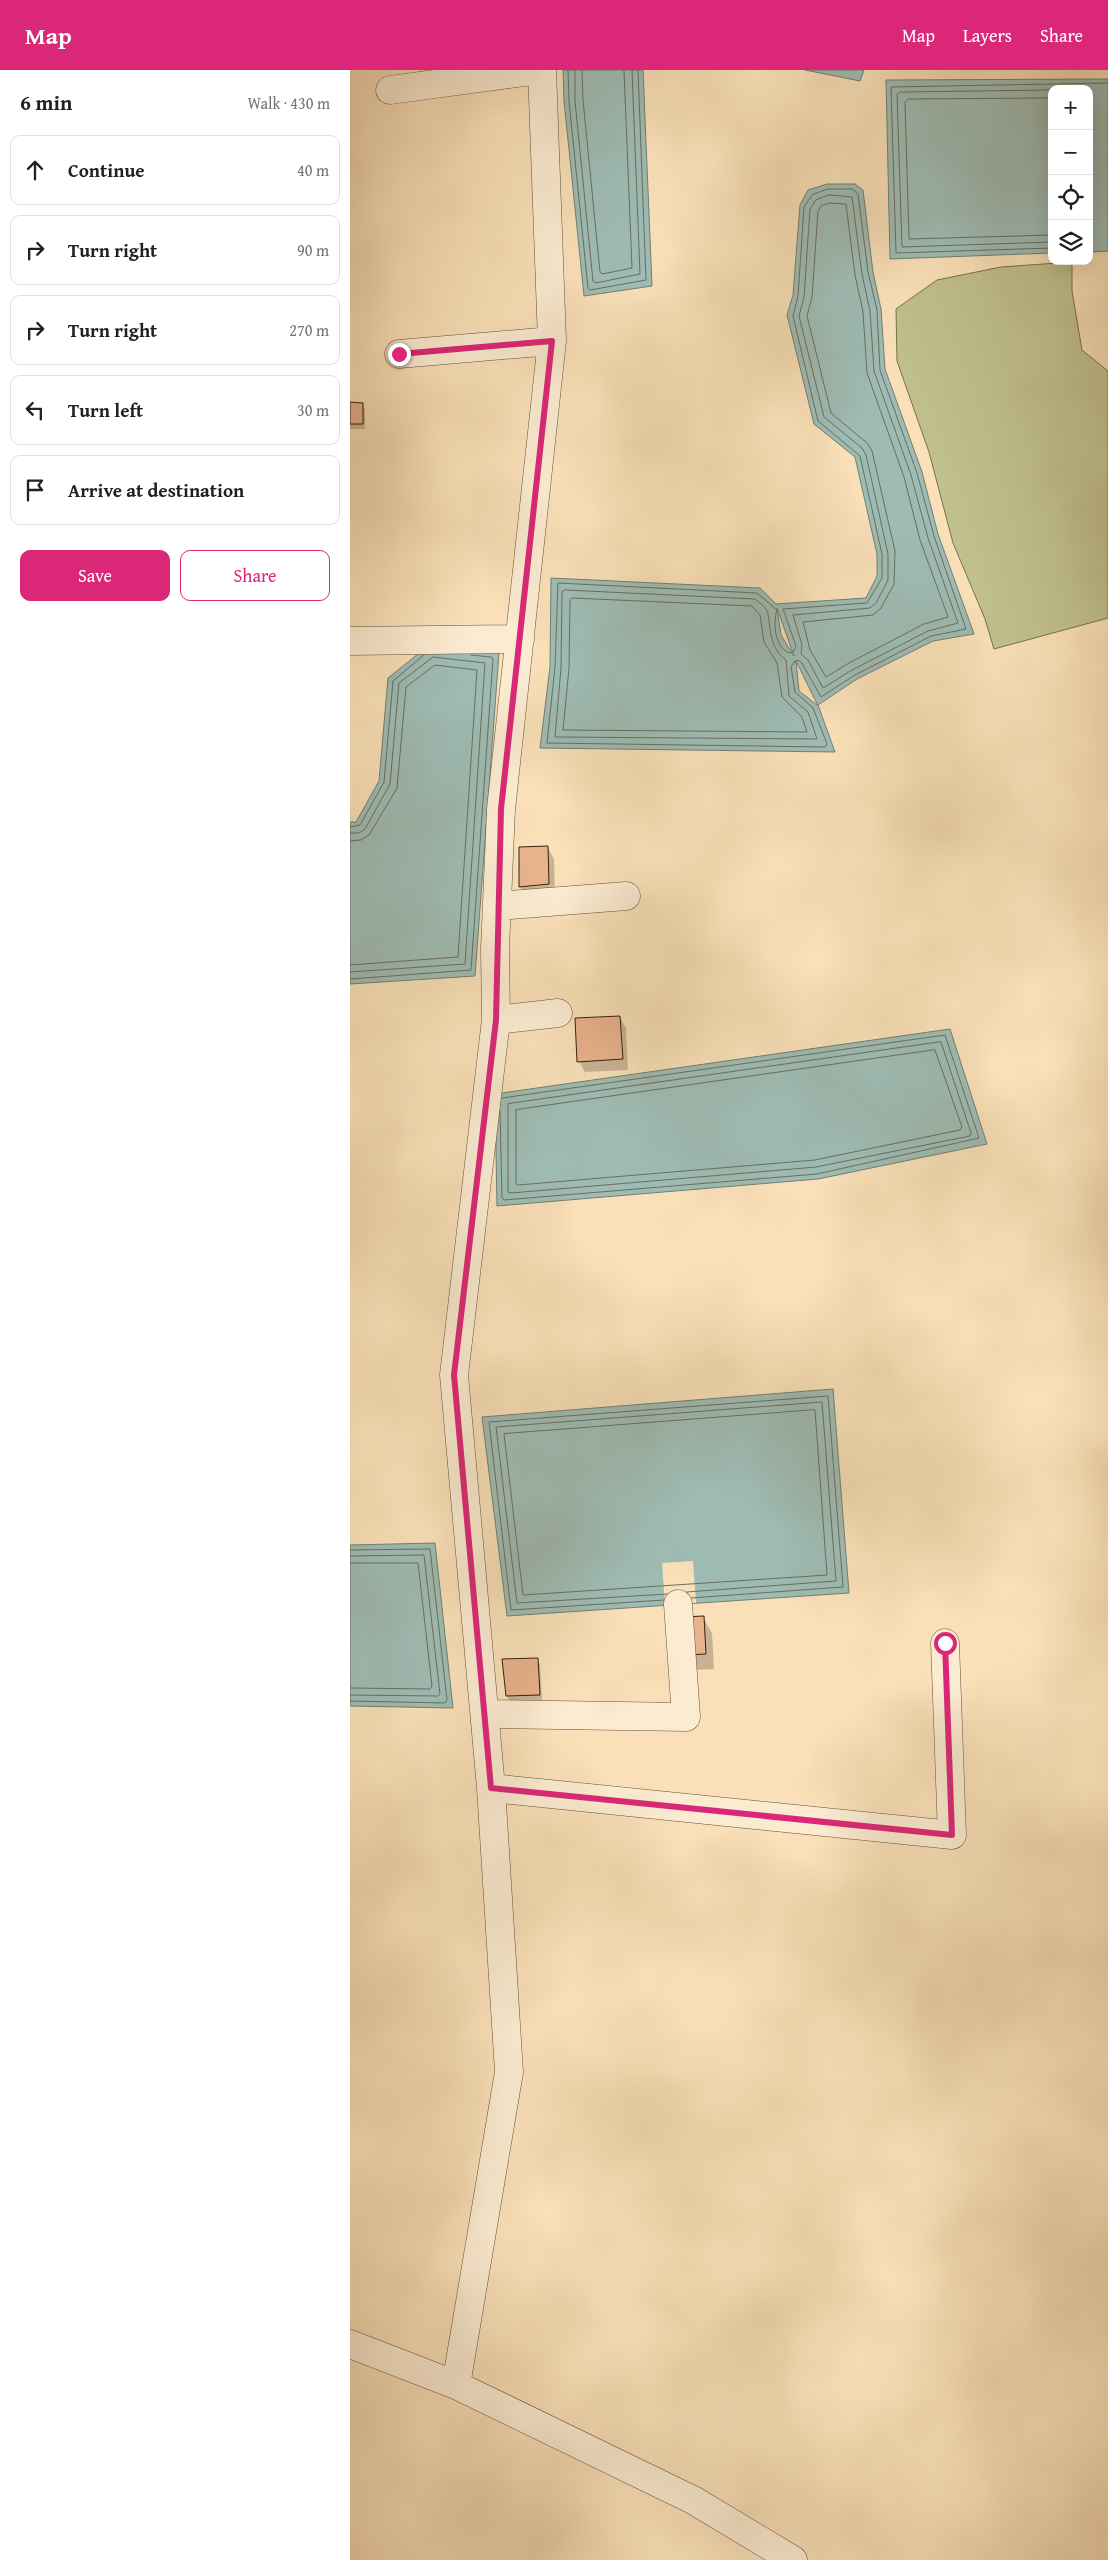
<!DOCTYPE html>
<html lang="en">
<head>
<meta charset="utf-8">
<style>
	:root { --surface:#fff; --page:#f2f2f2; --text:#202124; --muted:#757577; --line:#e0e0e0; --accent:#db2777 }
	body { margin:0; font-family:"Gentium Book Plus",serif; background:var(--page); color:var(--text) }
	.controls { position:absolute; right:15px; top:15px; display:grid; overflow:hidden; border-radius:10px; box-shadow:0 5px 20px #0002 }
	.controls button { width:45px; height:45px; display:grid; place-items:center; padding:0; border:0; border-bottom:1px solid var(--line); background:var(--surface); color:var(--text); font:25px sans-serif }
	.stop { position:absolute; width:15px; height:15px; margin:-11px; border:4px solid #db2777; border-radius:50%; background:#fff }
	.stop.end { background:#db2777; border-color:#fff; box-shadow:0 1px 5px #0008 }
	.list { margin:0; padding:0; list-style:none }
	h2 { display:flex; justify-content:space-between; align-items:center; height:65px; margin:0; padding:0 20px; font-size:21px }
	h2 small { font-size:16px; font-weight:400; color:var(--muted) }
	.list li { display:grid; grid-template-columns:32px 1fr auto; gap:15px; align-items:center; box-sizing:border-box; height:70px; margin:0 10px 10px; padding:0 10px; border:1px solid var(--line); border-radius:10px }
	.list b { display:block; font-size:19px; white-space:nowrap }
	.list em { font-size:16px; font-style:normal; color:var(--muted) }
	.actions { display:flex; gap:10px; padding:15px 20px }
	.actions a { flex:1; padding:11px 0; border:1px solid var(--accent); border-radius:10px; text-align:center; font-size:18px; color:var(--accent) }
	.actions .main { background:var(--accent); color:#fff }
	.icon { flex:none; width:28px; height:28px; fill:none; stroke:currentColor; stroke-width:2; stroke-linecap:round; stroke-linejoin:round }
	.map { position:relative; flex:none; width:758px; height:2490px; overflow:hidden }
	header { display:flex; align-items:center; gap:30px; box-sizing:border-box; height:70px; padding:0 25px; background:var(--accent); color:#fff }
	header strong { font-size:24px }
	nav { display:flex; gap:28px; margin-inline-start:auto; font-size:18px }
	main { display:flex }
	aside { flex:1; background:var(--surface) }
	.map>svg:first-child { display:block }
	.green { fill:#c0c18d; stroke:#7a704e }
	.water { fill:#9ebcb4; stroke:#737e72; fill-rule:evenodd }
	.pier { fill:#f9e0b8 }
	.shadow { fill:#0003 }
	.lines { fill:none; stroke-linecap:round; stroke-linejoin:round }
	.shore { stroke:#686e61; stroke-width:1 }
	.building { fill:#e8b28d; stroke:#33200e }
	.minor-casing { stroke:#645038; stroke-width:29 }
	.minor { stroke:#fbebd1; stroke-width:28 }
	.route { stroke:#db2777; stroke-width:6 }
</style>
</head>
<body>
<header>
<strong>Map</strong>
<nav><a>Map</a><a>Layers</a><a>Share</a></nav>
</header>
<main>
<aside>
<h2>6 min<small>Walk · 430 m</small></h2>
<ul class="list">
<li><svg class="icon" aria-label="ahead" viewBox="0 0 24 24"><path d="M12 20V5M6 11l6-6 6 6"/></svg><div><b>Continue</b></div><em>40 m</em></li>
<li><svg class="icon" aria-label="right" viewBox="0 0 24 24"><path d="M7 20v-9h11M14 6l5 5-5 5"/></svg><div><b>Turn right</b></div><em>90 m</em></li>
<li><svg class="icon" aria-label="right" viewBox="0 0 24 24"><path d="M7 20v-9h11M14 6l5 5-5 5"/></svg><div><b>Turn right</b></div><em>270 m</em></li>
<li><svg class="icon" aria-label="left" viewBox="0 0 24 24"><path d="M17 20v-9H6M10 6l-5 5 5 5"/></svg><div><b>Turn left</b></div><em>30 m</em></li>
<li><svg class="icon" aria-label="arrive" viewBox="0 0 24 24"><path d="M6 21V4h12l-3 4 3 4H6"/></svg><div><b>Arrive at destination</b></div></li>
</ul>
<div class="actions"><a class="main">Save</a><a>Share</a></div>
</aside>
<div class="map">
<svg width="758" height="2490" viewBox="0 0 758 2490">
	<rect width="100%" height="100%" fill="#f9e0b8"/>
	<filter id="stains"><feTurbulence type="fractalNoise" baseFrequency=".004" numOctaves="4"/><feColorMatrix values="0 0 0 0 .2 0 0 0 0 .09 0 0 0 0 .02 0 0 0 .5 -.17"/></filter>
	<radialGradient id="worn" r=".72"><stop offset=".6" stop-color="#630" stop-opacity="0"/><stop offset="1" stop-color="#630" stop-opacity=".3"/></radialGradient>
	<path class="green" d="M722 192V221L732 280 758 301V548L644 579 635 549 603 473 579 382 547 291 546 239 587 210 651 197Z"/>
	<path class="water" d="M213 0H293L302 216 234 226 214 31Z
		M455 0H514L510 11Z
		M758 9V181L739 182V19H702V183L540 189 536 10Z
		M477 114H505L513 120 523 202 531 239 535 299 572 402 588 464 624 564 583 571 507 609 468 635 485 682 190 678 200 597 201 508 410 518 426 534 516 528 527 506V484L505 387 464 354 437 245 443 225 450 135 458 120ZM427 538 444 586 431 565ZM446 591 467 634V635L449 621Z
		M79 575 149 583 125 906 0 914V752H6L29 711 38 608Z
		M600 959 637 1074 468 1109 147 1136 145 1024Z
		M483 1319 499 1523 157 1546 132 1347Z
		M85 1473 103 1638 0 1636V1475Z"/>
	<path class="pier" d="M343 1491 346 1533 315 1535 312 1493Z"/>
	<path class="shadow" d="M0 333 12 334 15 339V359H0Z
		M198 778 204 789 205 825 176 827 170 816Z
		M270 947 276 958 278 1000 235 1002 229 991Z
		M353 1547 362 1563 364 1599 344 1600 335 1585Z
		M187 1589 190 1595 192 1630 160 1631 157 1626Z"/>
	<g class="lines">
		<path class="shore" d="M218 0 219 31 238 218 240 220 296 210 288 0
			M225 0V31L243 211 246 213 290 204 282 0
			M232 0 233 30 250 202 252 204 282 198 274 0
			M702 20 550 22 547 24 552 177 702 172
			M702 28 558 29 555 32 559 169 702 165
			M478 119H502L508 124 518 202 527 240 530 300 567 403 584 466 616 559 581 566 505 605 471 627 452 593 448 590 444 592 441 597 445 622 463 638 477 674 475 677 197 673 205 597 208 513 407 523 427 540C423 552 424 578 440 583L444 581 446 576 433 539 517 533 532 508V484L510 386 468 351 443 246 448 226 454 137 462 125Z
			M479 125 502 127 512 204 520 241 524 301 561 405 578 468 608 553 578 561 502 600 473 618 458 590 451 584 452 575 443 545 520 538 526 533 538 510V484L516 385 512 378 474 347 449 246 454 227 460 139 466 130Z
			M480 133 496 134 505 205 513 242 517 303 554 407 570 470 598 547 574 554 499 593 476 607 460 580 453 552 523 545 531 538 544 514 545 481 522 381 517 373 481 343 457 246 462 227 468 141 471 136Z
			M702 178 546 183 541 17 758 13
			M215 520 405 529C409 532 418 539 418 544 421 562 420 578 436 590L439 626 458 642 467 669 205 667 211 598 212 522Z
			M222 528 402 536 410 545 414 572 427 593 432 627 452 647 457 662 213 660 219 598 220 530Z
			M0 757 10 755 34 712 43 611 74 585
			M0 763H9L15 759 40 714 49 613 83 587 135 593 115 894 0 902
			M0 771 11 770 19 765 47 718 56 617 85 595 127 600 108 887 0 895
			M0 909 121 900 143 589 141 587 121 585
			M591 972 621 1063 620 1066 466 1097 161 1123 158 1122V1034Z
			M585 980 612 1057 610 1060 465 1090 168 1115 166 1114V1040Z
			M150 1041 152 1128 154 1130 467 1104 629 1068 595 965 152 1028
			M465 1340 477 1505 173 1525 154 1364Z
			M0 1480 80 1479 97 1630 95 1633 0 1631
			M0 1486 74 1485 90 1624 88 1626 0 1625
			M0 1493H68L82 1616 80 1619 0 1618
			M318 1524 167 1533 146 1357 472 1332 486 1511 337 1522
			M314 1530 161 1540 139 1352 478 1326 493 1517 341 1528"/>
	</g>
	<path class="building" d="M0 332 13 333V354H0Z
		M198 776 199 814 169 817V777Z
		M270 946 273 989 227 992 225 948Z
		M354 1546 356 1584 334 1585 331 1547Z
		M188 1588 190 1625 156 1626 152 1589Z"/>
	<g class="lines">
		<g class="minor-casing">
			<path id="minor" d="M40 20 189 0
				M49 284 202 271
				M0 571 170 569
				M147 836 276 826
				M146 950 208 943
				M135 1644 336 1647 328 1534
				M141 1718 602 1765 595 1573
				M0 2274 106 2315 159 2002 141 1718 104 1305 146 950 145 879 151 739 202 271 192 0
				M106 2315 343 2430 443 2490"/>
		</g>
		<use href="#minor" class="minor"/>
	</g>
	<g class="lines">
		<path class="route" d="M49 284 202 271 151 739 146 950 104 1305 141 1718 602 1765 595 1573"/>
	</g>
	<rect width="100%" height="100%" filter="url(#stains)"/>
	<rect width="100%" height="100%" fill="url(#worn)"/>
</svg>
<div class="controls">
<button>+</button>
<button>−</button>
<button><svg class="icon" aria-label="locate" viewBox="0 0 24 24"><circle cx="12" cy="12" r="6"/><path d="M12 2v4M12 18v4M2 12h4M18 12h4"/></svg></button>
<button><svg class="icon" aria-label="layers" viewBox="0 0 24 24"><path d="M12 4l9 5-9 5-9-5zM3 14l9 5 9-5"/></svg></button>
</div>
<div class="stop" style="left:595px;top:1573px"></div>
<div class="stop end" style="left:49px;top:284px"></div>
</div>
</main>
</body>
</html>
